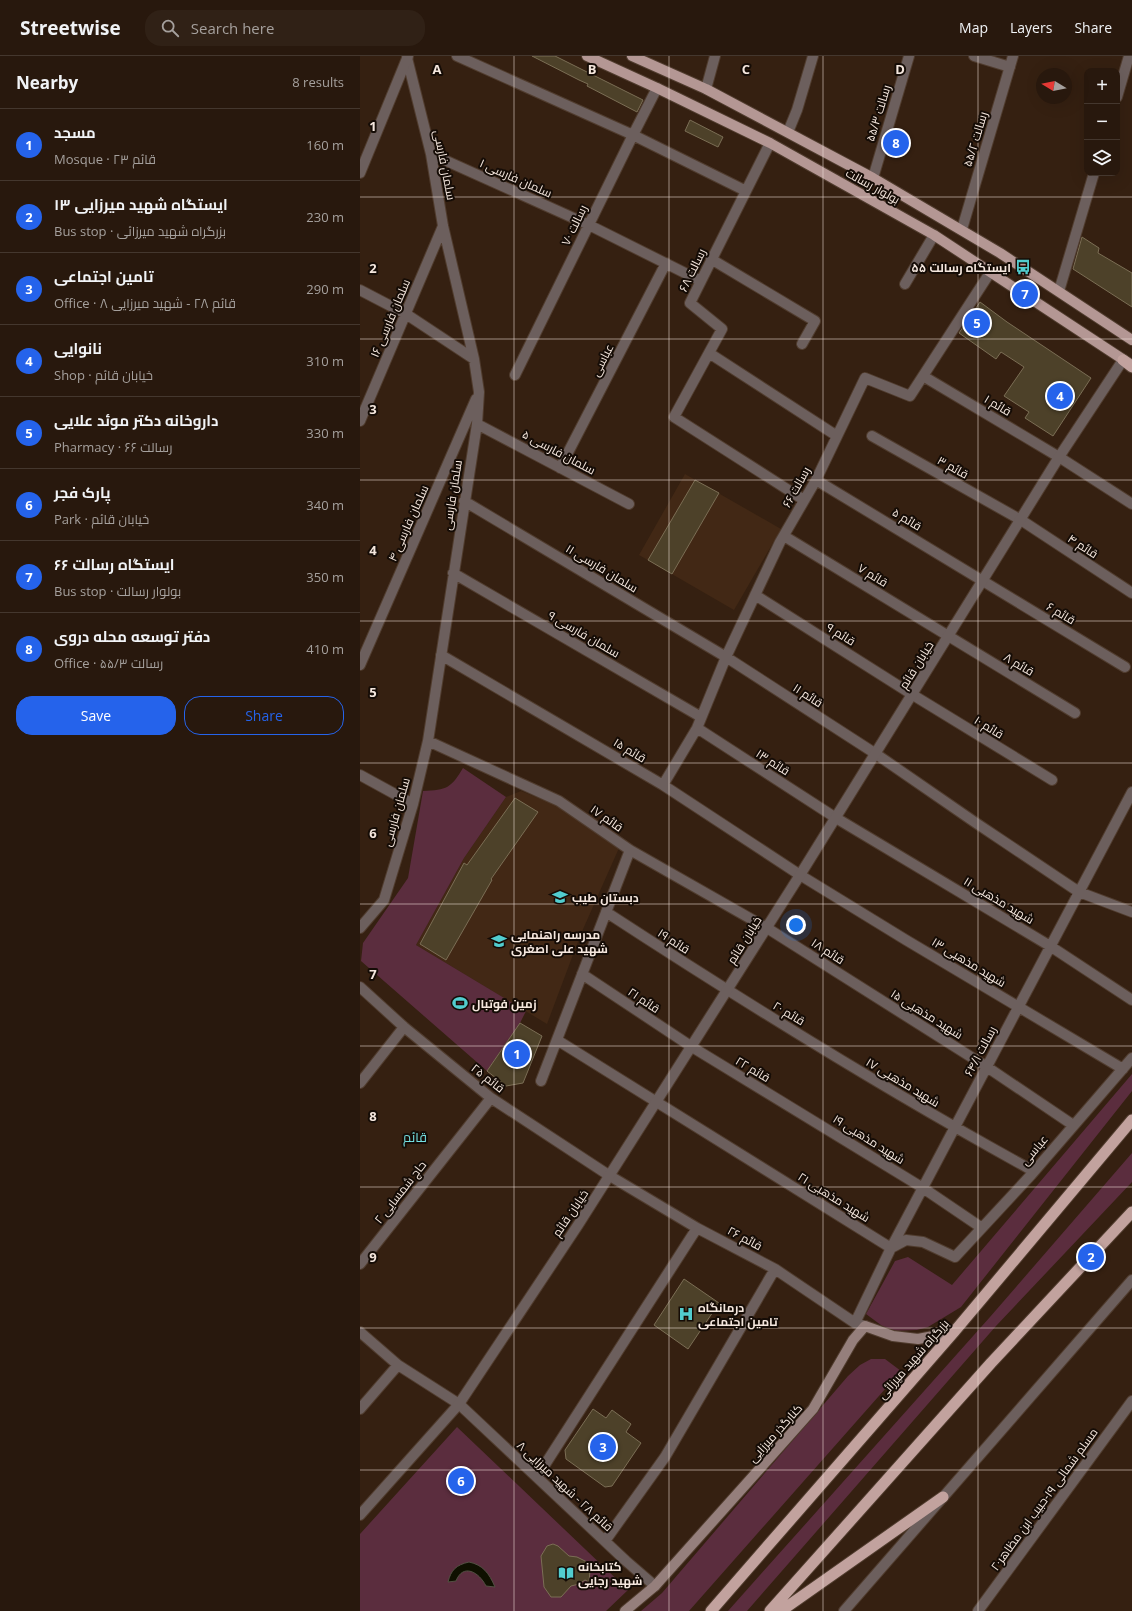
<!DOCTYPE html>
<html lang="en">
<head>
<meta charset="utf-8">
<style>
	:root { --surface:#28180d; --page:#302116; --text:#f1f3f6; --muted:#a5a09d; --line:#44372e; --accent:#2563eb }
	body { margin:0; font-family:"Open Sans",Cairo,sans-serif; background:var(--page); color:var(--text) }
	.controls { position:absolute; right:12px; top:12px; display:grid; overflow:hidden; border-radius:8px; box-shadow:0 4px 16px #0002 }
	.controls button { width:36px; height:36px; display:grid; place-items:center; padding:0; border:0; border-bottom:1px solid var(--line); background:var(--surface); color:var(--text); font:20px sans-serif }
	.compass { position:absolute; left:676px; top:12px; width:36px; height:36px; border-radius:50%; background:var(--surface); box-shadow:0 4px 16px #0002; rotate:280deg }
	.you { position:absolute; left:436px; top:869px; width:14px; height:14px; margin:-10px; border:3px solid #fff; border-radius:50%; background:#1a73e8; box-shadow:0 0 0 6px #1a73e833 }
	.badge { display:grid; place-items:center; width:26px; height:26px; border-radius:50%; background:var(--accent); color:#fff; font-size:13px; font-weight:700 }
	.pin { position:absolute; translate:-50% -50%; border:2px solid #fff; box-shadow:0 1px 4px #0006 }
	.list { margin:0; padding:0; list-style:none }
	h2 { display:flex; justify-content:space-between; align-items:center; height:52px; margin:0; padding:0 16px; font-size:17px }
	h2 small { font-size:13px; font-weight:400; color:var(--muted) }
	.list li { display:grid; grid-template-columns:26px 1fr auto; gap:12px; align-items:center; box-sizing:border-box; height:72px; padding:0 16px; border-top:1px solid var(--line) }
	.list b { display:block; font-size:15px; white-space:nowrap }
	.list p { margin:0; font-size:13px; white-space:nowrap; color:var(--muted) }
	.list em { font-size:13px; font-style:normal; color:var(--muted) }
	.actions { display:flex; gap:8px; padding:12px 16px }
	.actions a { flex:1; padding:9px 0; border:1px solid var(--accent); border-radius:16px; text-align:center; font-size:14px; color:var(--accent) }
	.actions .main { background:var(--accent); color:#fff }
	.icon { flex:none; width:22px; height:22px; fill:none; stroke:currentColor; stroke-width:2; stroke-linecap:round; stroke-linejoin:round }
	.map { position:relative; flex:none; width:772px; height:1555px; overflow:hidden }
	header { display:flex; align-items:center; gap:24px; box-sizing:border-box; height:56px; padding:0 20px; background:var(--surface); border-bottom:1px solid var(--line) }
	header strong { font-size:19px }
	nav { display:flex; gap:22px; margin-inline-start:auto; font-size:14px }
	.search { width:280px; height:36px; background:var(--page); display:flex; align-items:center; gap:10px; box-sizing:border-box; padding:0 14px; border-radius:16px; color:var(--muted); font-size:15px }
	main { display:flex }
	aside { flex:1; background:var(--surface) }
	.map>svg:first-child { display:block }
	.built { fill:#422815 }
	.green { fill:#5b2d3e }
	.water { fill:#0f1000; stroke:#545043 }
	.building { fill:#4d4129; stroke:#7b6e55 }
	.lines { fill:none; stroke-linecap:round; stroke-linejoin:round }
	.minor-casing { stroke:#503c2e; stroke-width:12 }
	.tertiary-casing { stroke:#503c2e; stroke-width:12 }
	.secondary-casing { stroke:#503c2e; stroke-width:12 }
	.primary-casing { stroke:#503c2e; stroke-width:12 }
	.trunk-casing { stroke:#503c2e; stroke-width:13 }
	.minor { stroke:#6c5f5d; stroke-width:10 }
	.tertiary { stroke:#6c5f5d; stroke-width:10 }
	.secondary { stroke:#957f7c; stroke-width:10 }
	.primary { stroke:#b49794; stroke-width:10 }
	.trunk { stroke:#c2a29e; stroke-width:11 }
	.grid { fill:none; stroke:#f5e7de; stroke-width:1; stroke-opacity:0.55 }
	.labels { text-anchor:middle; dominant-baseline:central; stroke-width:4; stroke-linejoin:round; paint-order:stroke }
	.street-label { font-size:12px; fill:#f5e7de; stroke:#150c06 }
	.poi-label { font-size:12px; font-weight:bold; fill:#f5e7de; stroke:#150c06; text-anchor:start }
	.neighbourhood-label { font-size:13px; fill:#75e1e3; stroke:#150c06 }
	.grid-label { font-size:13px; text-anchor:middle; font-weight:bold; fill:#f5e7de; stroke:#150c06; stroke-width:4; stroke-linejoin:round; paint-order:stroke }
</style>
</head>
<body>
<header>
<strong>Streetwise</strong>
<div class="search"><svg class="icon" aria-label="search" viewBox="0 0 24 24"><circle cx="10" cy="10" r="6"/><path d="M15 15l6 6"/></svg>Search here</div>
<nav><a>Map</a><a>Layers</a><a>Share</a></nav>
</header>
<main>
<aside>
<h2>Nearby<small>8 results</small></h2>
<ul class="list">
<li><span class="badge">1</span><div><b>مسجد</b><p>Mosque · قائم ۲۳</p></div><em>160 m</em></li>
<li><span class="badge">2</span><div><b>ایستگاه شهید میرزایی ۱۳</b><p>Bus stop · بزرگراه شهید میرزائی</p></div><em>230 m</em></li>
<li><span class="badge">3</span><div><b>تامین اجتماعی</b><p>Office · قائم ۲۸ - شهید میرزایی ۸</p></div><em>290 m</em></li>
<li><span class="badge">4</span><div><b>نانوایی</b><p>Shop · خیابان قائم</p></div><em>310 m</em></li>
<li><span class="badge">5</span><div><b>داروخانه دکتر موئد علایی</b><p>Pharmacy · رسالت ۶۶</p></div><em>330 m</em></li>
<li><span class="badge">6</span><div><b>پارک فجر</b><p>Park · خیابان قائم</p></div><em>340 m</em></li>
<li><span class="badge">7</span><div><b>ایستگاه رسالت ۶۶</b><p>Bus stop · بولوار رسالت</p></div><em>350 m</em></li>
<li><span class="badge">8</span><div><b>دفتر توسعه محله دروی</b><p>Office · رسالت ۵۵/۳</p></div><em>410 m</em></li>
</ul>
<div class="actions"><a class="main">Save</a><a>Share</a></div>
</aside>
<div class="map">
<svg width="772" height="1555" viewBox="0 0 772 1555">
	<rect width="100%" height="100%" fill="#352011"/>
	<path class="built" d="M325 418 421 473 374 554 279 499Z
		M161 735 196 749 259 792 220 880 187 968 56 889 104 802 146 741Z"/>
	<path class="green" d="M103 712 146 741 104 802 56 889 166 955 160 967 127 1015 1 905 3 887 48 822 63 735C87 734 91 732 103 712Z
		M772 1018V1035L601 1251 568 1271 557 1274 529 1275 506 1258 535 1205 548 1201 592 1229Z
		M772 1097V1126L636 1270 387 1555H368L630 1261Z
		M511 1303H525L541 1315 329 1555H281L302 1537 488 1320 500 1309Z
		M97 1371 268 1534 246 1555H0V1478Z"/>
	<path class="water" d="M109 1506C123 1509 129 1517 135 1531L126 1530C119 1516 103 1507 96 1525L88 1526C91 1514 96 1509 109 1506Z"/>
	<path class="building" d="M172 0H195L283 44 277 56 227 30 228 28 219 24Z
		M330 64 363 81 358 91 325 75Z
		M722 181 739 192 738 197 772 217V251L713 213Z
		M620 246 647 266 731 322 693 380 665 362 669 356 644 340 664 311 641 296 636 303 599 277Z
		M335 424 359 437 312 518 288 504Z
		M155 742 178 756 131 823 132 824 86 904 60 888 104 807 107 809Z
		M160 967 182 980 163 1027 146 1030 127 1015Z
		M324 1223 359 1247 328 1293 294 1269Z
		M233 1353 246 1362 252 1354 271 1368 266 1376 281 1387 252 1430 245 1431 206 1403 205 1394Z
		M193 1488 198 1490 209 1500 217 1501 227 1506 230 1514 229 1526 225 1524 219 1528 211 1530 201 1541H191L184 1531 181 1500 187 1490Z"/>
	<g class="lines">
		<g class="minor-casing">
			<path id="minor" d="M97 0 273 79 386 135
				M614 0 650 11
				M346 33 355 0
				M757 41 769 0
				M428 76 437 54 453 0
				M410 87 330 247 362 273 314 361 444 444
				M71 98 229 169 341 225
				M513 122 549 0
				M602 173 653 0
				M351 203 455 265 442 288
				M545 228 574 179
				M0 234 46 258 114 303
				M699 235 734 117
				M349 297 477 380
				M155 319 273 79 297 32
				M563 320 699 401 772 448
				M0 365 83 170
				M117 368 269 448
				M512 380 661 464 772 537
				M200 412 306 207
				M456 424 765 611
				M104 445 366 601 516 698 616 767 719 836 772 856
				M424 480 715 657
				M93 517 341 661
				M395 539 553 639 692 724
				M81 599 303 729 440 819 546 884 763 1013
				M0 609 116 343
				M337 672 476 762 690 890 772 944
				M68 685 199 745 270 794 407 872 627 1011 713 1069
				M0 719 53 748
				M303 729 337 672 366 601 420 486 456 424 505 322 550 340 631 215
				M246 856C384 946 524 1033 668 1112
				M0 872 24 844 53 748 68 685 117 368 119 336 114 303 83 170 71 98 47 2
				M222 918 332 991 563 1132 622 1172
				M0 931 44 971 131 1042 250 1120 337 1172 415 1213 495 1267 505 1270
				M197 984 531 1192 546 1184 563 1186 595 1201 671 1119 772 1002
				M181 1025 270 794
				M0 1027 44 971
				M0 1208 131 1042
				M495 1267 531 1192 772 736
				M0 1276 38 1309 99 1348 266 1505 295 1530
				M0 1353 38 1309
				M177 1421 337 1172
				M245 1485 305 1401 415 1213
				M618 1555 772 1345"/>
		</g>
		<g class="tertiary-casing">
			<path id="tertiary" d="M0 117 48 0
				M0 1459 99 1348 218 1169 440 819 699 401 763 304
				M484 1555 772 1224"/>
		</g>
		<g class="secondary-casing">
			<path id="secondary" d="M265 1555 295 1530 453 1353 493 1284 505 1270 533 1280 558 1283 594 1276"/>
		</g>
		<g class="primary-casing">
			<path id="primary" d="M227 0 297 32 410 87 574 179 770 308
				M272 0 346 33 513 122 640 197 772 284"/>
		</g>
		<g class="trunk-casing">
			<path id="trunk" d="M763 304 772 311
				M351 1555 594 1276 772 1064
				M410 1555 631 1307 772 1156
				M421 1555 583 1441"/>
		</g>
		<use href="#minor" class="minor"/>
		<use href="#tertiary" class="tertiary"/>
		<use href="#secondary" class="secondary"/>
		<use href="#primary" class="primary"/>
		<use href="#trunk" class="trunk"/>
	</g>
	<path class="grid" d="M154 0V1555M309 0V1555M463 0V1555M618 0V1555M0 141H772M0 283H772M0 424H772M0 565H772M0 707H772M0 848H772M0 990H772M0 1131H772M0 1272H772M0 1414H772"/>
	<defs>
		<g id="bus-bare" transform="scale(1.2)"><path d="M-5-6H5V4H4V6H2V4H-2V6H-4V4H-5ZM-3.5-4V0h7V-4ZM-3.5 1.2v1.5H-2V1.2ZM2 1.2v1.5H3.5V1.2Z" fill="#52cdcf" stroke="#150c06" stroke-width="2.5" paint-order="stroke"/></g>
		<g id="school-bare" transform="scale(1.2)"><path d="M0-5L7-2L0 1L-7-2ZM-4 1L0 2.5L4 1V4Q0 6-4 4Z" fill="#52cdcf" stroke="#150c06" stroke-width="2.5" paint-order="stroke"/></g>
		<g id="stadium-bare" transform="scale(1.2)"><path d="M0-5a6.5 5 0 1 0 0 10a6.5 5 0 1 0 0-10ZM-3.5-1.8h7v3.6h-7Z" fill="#52cdcf" stroke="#150c06" stroke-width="2.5" paint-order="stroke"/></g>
		<g id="hospital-bare" transform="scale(1.2)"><path d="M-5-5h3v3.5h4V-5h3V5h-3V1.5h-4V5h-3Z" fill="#52cdcf" stroke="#150c06" stroke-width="2.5" paint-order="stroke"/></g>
		<g id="library-bare" transform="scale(1.2)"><path d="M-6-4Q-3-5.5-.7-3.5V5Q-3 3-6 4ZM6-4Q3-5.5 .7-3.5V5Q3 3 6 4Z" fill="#52cdcf" stroke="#150c06" stroke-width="2.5" paint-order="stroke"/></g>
	</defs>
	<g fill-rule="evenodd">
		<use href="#bus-bare" x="663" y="211"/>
		<use href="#school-bare" x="200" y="841"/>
		<use href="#school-bare" x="139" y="885"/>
		<use href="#stadium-bare" x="100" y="947"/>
		<use href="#hospital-bare" x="326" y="1258"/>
		<use href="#library-bare" x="206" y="1517"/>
	</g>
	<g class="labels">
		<g class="street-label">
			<text transform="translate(518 57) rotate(-73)">رسالت ۵۵/۳</text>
			<text transform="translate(615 83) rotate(-73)">رسالت ۵۵/۲</text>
			<text transform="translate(85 109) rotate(79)">سلمان فارسی</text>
			<text transform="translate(156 122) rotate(24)">سلمان فارسی ۱</text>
			<text transform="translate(513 130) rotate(29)">بولوار رسالت</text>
			<text transform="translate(214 169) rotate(-64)">رسالت ۷۰</text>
			<text transform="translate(332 214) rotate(-64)">رسالت ۶۸</text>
			<text transform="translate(30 262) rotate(-67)">سلمان فارسی ۱۶</text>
			<text transform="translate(242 304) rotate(-63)">عباسی</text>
			<text transform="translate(638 349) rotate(31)">قائم ۱</text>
			<text transform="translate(199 396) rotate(28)">سلمان فارسی ۵</text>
			<text transform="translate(593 411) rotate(29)">قائم ۳</text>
			<text transform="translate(436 431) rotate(-61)">رسالت ۶۶</text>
			<text transform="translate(92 439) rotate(-81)">سلمان فارسی</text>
			<text transform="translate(547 463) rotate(31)">قائم ۵</text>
			<text transform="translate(48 467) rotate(-66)">سلمان فارسی ۴</text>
			<text transform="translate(723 490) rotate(33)">قائم ۴</text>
			<text transform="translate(242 512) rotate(31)">سلمان فارسی ۱۱</text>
			<text transform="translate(513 519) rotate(32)">قائم ۷</text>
			<text transform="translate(701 557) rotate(31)">قائم ۶</text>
			<text transform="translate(224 578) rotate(30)">سلمان فارسی ۹</text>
			<text transform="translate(481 578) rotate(32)">قائم ۹</text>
			<text transform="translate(659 608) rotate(31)">قائم ۸</text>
			<text transform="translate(556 609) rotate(-58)">خیابان قائم</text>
			<text transform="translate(448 639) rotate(33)">قائم ۱۱</text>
			<text transform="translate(629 671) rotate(32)">قائم ۱۰</text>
			<text transform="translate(270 694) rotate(31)">قائم ۱۵</text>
			<text transform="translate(413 706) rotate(33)">قائم ۱۳</text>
			<text transform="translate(36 756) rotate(-74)">سلمان فارسی</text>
			<text transform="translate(247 762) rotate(35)">قائم ۱۷</text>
			<text transform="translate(639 844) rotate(31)">شهید مذهبی ۱۱</text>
			<text transform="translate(384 884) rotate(-58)">خیابان قائم</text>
			<text transform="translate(314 885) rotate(33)">قائم ۱۹</text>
			<text transform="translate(468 895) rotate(33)">قائم ۱۸</text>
			<text transform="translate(609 906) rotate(31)">شهید مذهبی ۱۳</text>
			<text transform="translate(284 944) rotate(34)">قائم ۲۱</text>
			<text transform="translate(429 957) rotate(31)">قائم ۲۰</text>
			<text transform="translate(567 958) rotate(32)">شهید مذهبی ۱۵</text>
			<text transform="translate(620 995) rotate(-62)">رسالت ۶۴/۱</text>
			<text transform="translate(393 1013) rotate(31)">قائم ۲۲</text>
			<text transform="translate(128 1022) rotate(38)">قائم ۲۵</text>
			<text transform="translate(543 1026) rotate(31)">شهید مذهبی ۱۷</text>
			<text transform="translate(509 1083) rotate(32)">شهید مذهبی ۱۹</text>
			<text transform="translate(674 1094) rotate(-50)">عباسی</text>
			<text transform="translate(40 1136) rotate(-52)">حاج شمسایی ۲</text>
			<text transform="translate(474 1141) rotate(32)">شهید مذهبی ۲۱</text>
			<text transform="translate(210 1157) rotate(-56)">خیابان قائم</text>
			<text transform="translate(385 1182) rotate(28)">قائم ۲۶</text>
			<text transform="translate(553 1303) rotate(-49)">بزرگراه شهید میرزائی</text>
			<text transform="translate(415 1377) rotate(-48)">کنارگذر میرزایی</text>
			<text transform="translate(205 1430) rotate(43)">قائم ۲۸ - شهید میرزایی ۸</text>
			<text transform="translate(684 1443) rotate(-54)">مسلم شمالی ۱۹-حبیب ابن مظاهر۲۰</text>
		</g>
		<g class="poi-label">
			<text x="651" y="211" text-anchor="end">ایستگاه رسالت ۵۵</text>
			<text x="212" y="841">دبستان طیب</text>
			<text x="151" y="878">مدرسه راهنمایی<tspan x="151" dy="14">شهید علی اصغری</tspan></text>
			<text x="112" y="947">زمین فوتبال</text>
			<text x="338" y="1251">درمانگاه<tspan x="338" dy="14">تامین اجتماعی</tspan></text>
			<text x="218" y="1510">کتابخانه<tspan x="218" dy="14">شهید رجایی</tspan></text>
		</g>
		<g class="neighbourhood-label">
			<text x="55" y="1081">قائم</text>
		</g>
	</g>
	<g class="grid-label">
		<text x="77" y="18">A</text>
		<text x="232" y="18">B</text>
		<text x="386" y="18">C</text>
		<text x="540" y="18">D</text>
		<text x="13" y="75">1</text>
		<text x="13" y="217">2</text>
		<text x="13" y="358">3</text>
		<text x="13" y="499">4</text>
		<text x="13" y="641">5</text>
		<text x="13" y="782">6</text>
		<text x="13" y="923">7</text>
		<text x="13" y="1065">8</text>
		<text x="13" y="1206">9</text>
	</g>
</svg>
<div class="controls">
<button>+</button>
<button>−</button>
<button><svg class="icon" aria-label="layers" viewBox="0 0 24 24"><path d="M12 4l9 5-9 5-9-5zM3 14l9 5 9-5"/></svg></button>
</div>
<svg class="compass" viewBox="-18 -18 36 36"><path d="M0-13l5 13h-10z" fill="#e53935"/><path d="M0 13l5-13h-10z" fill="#a5a09d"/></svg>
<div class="you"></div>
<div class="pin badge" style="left:157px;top:998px">1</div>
<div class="pin badge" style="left:731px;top:1201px">2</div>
<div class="pin badge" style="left:243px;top:1391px">3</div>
<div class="pin badge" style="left:700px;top:340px">4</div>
<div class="pin badge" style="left:617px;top:267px">5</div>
<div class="pin badge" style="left:101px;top:1425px">6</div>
<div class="pin badge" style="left:665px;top:238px">7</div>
<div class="pin badge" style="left:536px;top:87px">8</div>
</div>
</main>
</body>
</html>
